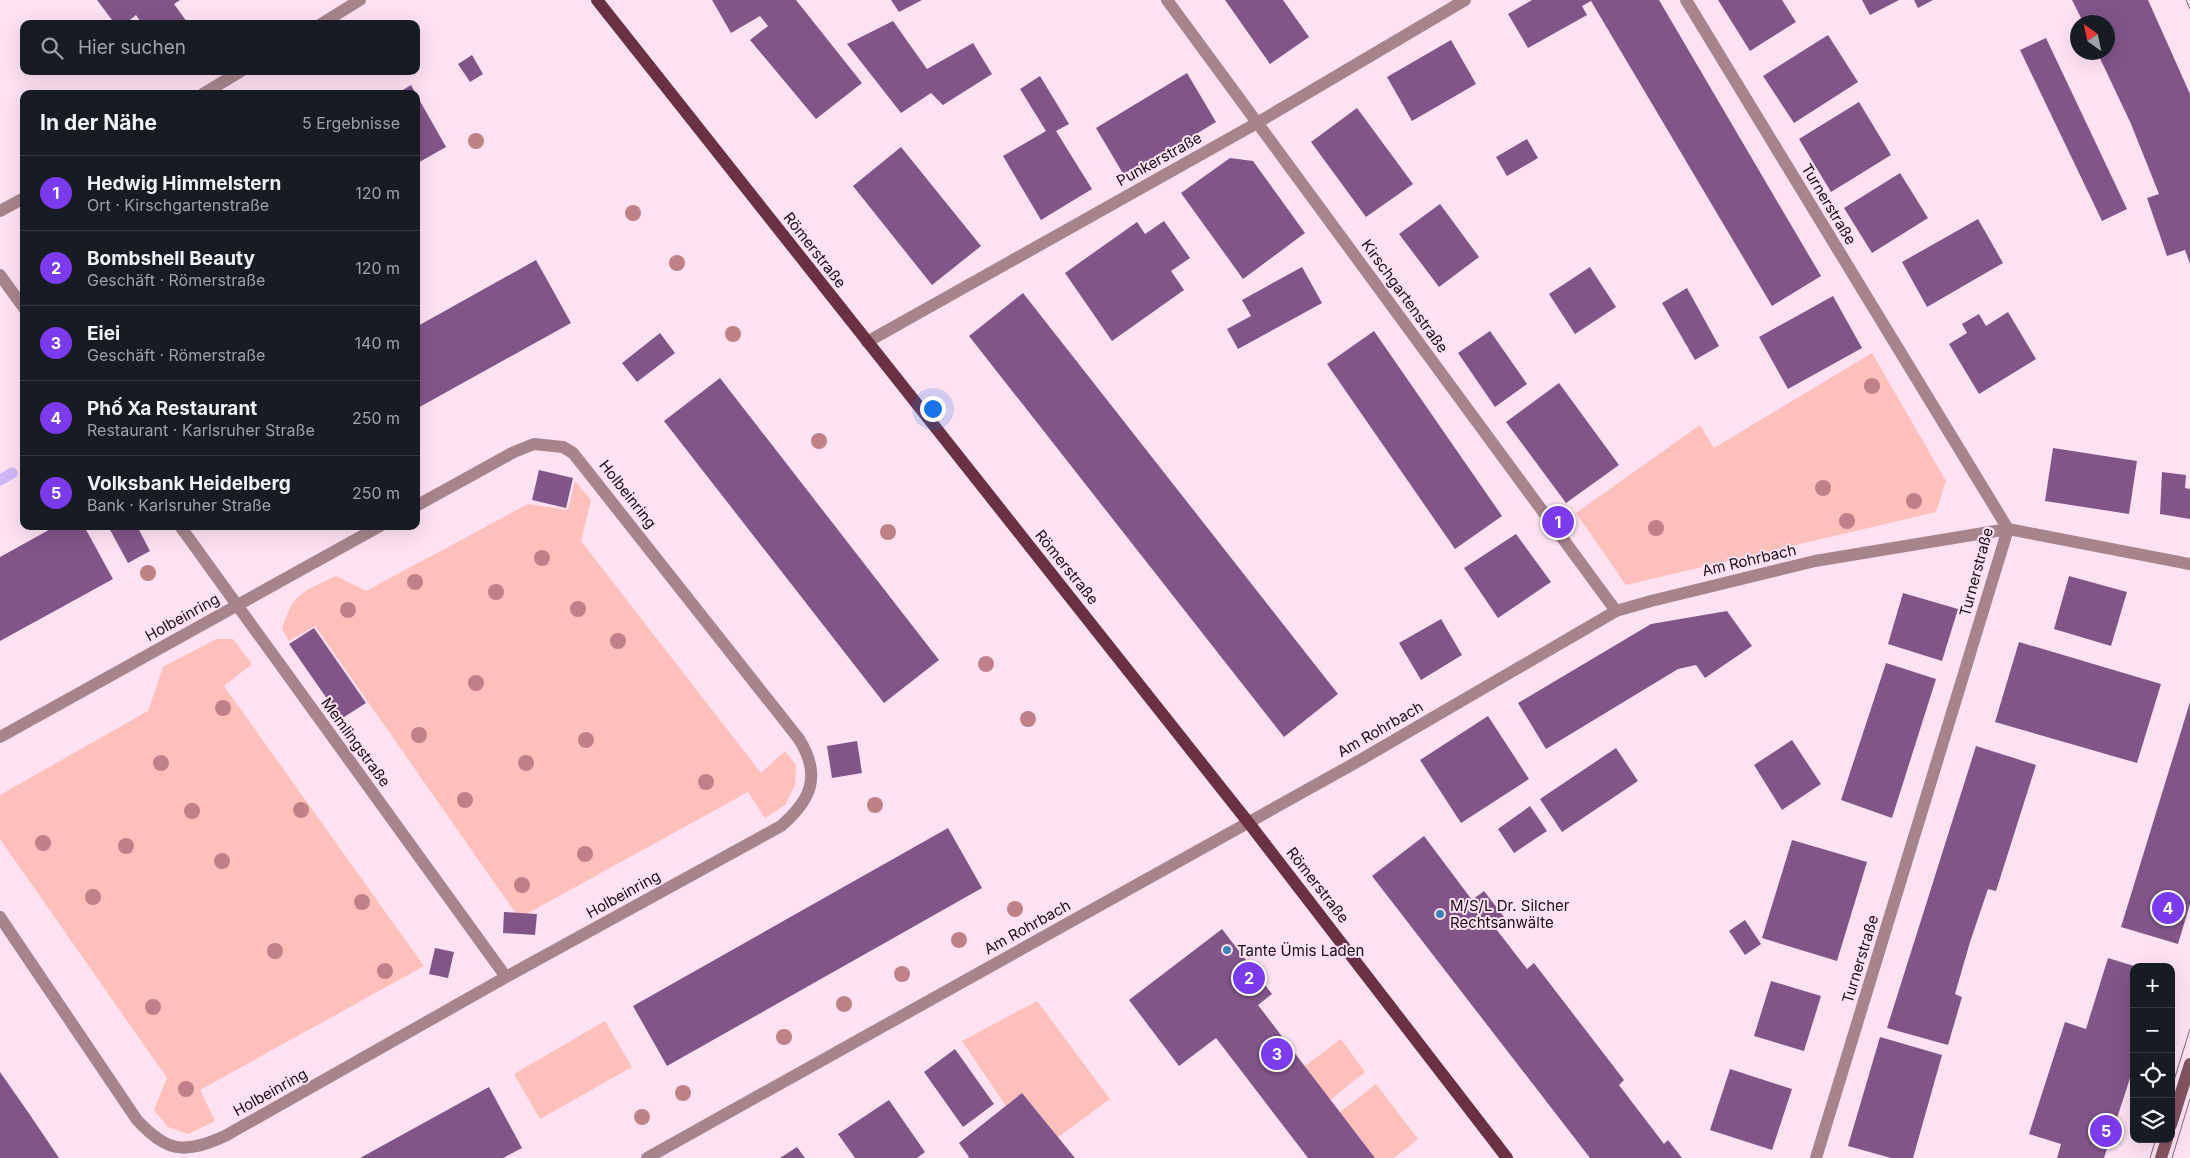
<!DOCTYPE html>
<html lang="de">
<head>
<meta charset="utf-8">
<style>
	:root { --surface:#171b24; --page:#242831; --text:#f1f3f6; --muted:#9ea1a6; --line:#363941; --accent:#7c3aed }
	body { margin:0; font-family:Inter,sans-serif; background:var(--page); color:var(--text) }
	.controls { position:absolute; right:15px; bottom:15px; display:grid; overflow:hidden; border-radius:10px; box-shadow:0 5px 20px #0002 }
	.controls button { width:45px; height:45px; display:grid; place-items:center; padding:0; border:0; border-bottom:1px solid var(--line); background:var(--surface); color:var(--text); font:25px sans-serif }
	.compass { position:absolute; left:2070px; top:15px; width:45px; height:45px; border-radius:50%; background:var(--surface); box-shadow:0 5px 20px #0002; rotate:327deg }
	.you { position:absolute; left:932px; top:408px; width:18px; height:18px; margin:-12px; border:4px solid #fff; border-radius:50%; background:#1a73e8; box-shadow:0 0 0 8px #1a73e833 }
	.badge { display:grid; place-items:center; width:32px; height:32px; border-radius:50%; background:var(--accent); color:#fff; font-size:16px; font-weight:700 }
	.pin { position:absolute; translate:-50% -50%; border:2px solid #fff; box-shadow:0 1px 5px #0006 }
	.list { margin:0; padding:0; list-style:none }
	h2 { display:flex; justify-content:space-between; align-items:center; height:65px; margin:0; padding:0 20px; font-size:21px }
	h2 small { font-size:16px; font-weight:400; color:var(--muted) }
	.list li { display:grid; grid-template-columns:32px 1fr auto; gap:15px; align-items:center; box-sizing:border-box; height:75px; padding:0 20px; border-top:1px solid var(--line) }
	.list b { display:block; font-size:19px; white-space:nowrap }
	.list p { margin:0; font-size:16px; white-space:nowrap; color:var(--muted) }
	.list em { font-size:16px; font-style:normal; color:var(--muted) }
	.icon { flex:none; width:28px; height:28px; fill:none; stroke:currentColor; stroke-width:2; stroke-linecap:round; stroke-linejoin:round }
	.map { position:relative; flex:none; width:2190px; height:1158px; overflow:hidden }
	.search { position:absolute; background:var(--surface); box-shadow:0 5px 20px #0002; left:20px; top:20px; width:400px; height:55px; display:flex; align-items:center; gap:12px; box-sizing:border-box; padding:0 18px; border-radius:10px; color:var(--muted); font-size:19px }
	.panel { position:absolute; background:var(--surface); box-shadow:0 5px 20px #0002; left:20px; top:90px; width:400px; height:440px; border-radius:10px }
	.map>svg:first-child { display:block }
	.green { fill:#ffbfbb }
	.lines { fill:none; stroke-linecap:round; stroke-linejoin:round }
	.stream { stroke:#d1b7fa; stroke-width:11 }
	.building { fill:#825589 }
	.minor { stroke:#a7848c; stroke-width:12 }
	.secondary { stroke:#835460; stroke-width:12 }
	.primary { stroke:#693141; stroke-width:12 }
	.tram { stroke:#7d6a75; stroke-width:1 }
	.tree { fill:#bf8088 }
	.poi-dot { fill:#3983b7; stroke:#fee2f2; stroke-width:2 }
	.labels { text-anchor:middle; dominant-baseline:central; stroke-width:4; stroke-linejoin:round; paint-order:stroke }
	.street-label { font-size:15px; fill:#1a0e15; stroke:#fee2f2 }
	.poi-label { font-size:15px; fill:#1a0e15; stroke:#fee2f2; text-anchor:start }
</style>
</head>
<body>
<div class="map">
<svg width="2190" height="1158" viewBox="0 0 2190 1158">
	<rect width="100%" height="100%" fill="#fee2f2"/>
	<path class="green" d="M1872 353 1946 481 1936 512 1626 585 1576 513 1700 425 1714 448Z
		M575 481 591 500 581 541 761 773 785 751 796 765 795 785 785 805 765 818 748 792 519 918 315 626 289 641 282 629C293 592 303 592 336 576L366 591 528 504 568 510Z
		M216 639H233L252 664 224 686 424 966 200 1090 215 1121 188 1134 168 1127 154 1110 167 1078 0 839V795L148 711 163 667Z
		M1037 1001 1110 1099 1058 1137 1022 1093 1006 1106 962 1041Z
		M605 1021 632 1067 540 1119 514 1074Z
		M1341 1039 1365 1072 1330 1100 1305 1066Z
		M1376 1084 1418 1139 1394 1158H1375L1340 1112Z"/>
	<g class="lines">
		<path class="stream" d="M0 480 12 473"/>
	</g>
	<path class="building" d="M97 0H180L174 4 187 22 185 24H142L136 15 125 24H115Z
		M712 0H796L862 83 816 119 750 40 768 26 760 16 731 33Z
		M891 0H922L899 12Z
		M1225 0H1283L1309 37 1270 64Z
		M1532 0H1659L1821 276 1772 306 1591 1 1582 6 1587 15 1528 48 1508 14Z
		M1718 0H1782L1796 22 1750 51Z
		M1862 0H1899L1870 15Z
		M1914 0H1933L1918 8Z
		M2072 0H2148L2161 29 2190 94V264L2185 250 2167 256 2147 198 2159 194 2131 124 2097 52H2108V22H2083Z
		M893 21 927 69 973 43 992 74 943 105 931 93 901 113 847 44Z
		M1828 35 1858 82 1794 123 1763 76Z
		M2046 38 2127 209 2102 221 2020 50Z
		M1451 40 1476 84 1412 121 1387 77Z
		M472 55 483 74 470 82 458 64Z
		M1187 73 1216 122 1125 177 1096 128Z
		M1040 76 1069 124 1056 131 1092 189 1041 220 1003 156 1046 131 1020 89Z
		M411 85 416 94H396Z
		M416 94 446 147 416 164Z
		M1859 102 1891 155 1831 192 1799 139Z
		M1357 108 1413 184 1366 217 1311 142Z
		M1527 139 1538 158 1507 176 1496 157Z
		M901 147 981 246 932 285 853 186Z
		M1230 158 1253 161 1305 233 1243 279 1181 193Z
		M1900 173 1928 218 1872 253 1844 208Z
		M1440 204 1479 257 1439 287 1399 234Z
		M1978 219 2003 263 1927 307 1902 262Z
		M1164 221 1190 258 1171 271 1184 290 1112 341 1065 273 1137 222 1145 234Z
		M536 260 571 323 416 409V327Z
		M1302 267 1322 303 1238 349 1227 329 1251 316 1242 300Z
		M1590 267 1616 307 1575 334 1549 294Z
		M1687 288 1719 346 1695 360 1662 303Z
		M1023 293 1338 694 1284 737 969 336Z
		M1833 296 1862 348 1788 389 1759 337Z
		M2008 312 2036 359 1979 394 1949 344 1967 333 1962 324 1979 314 1986 326Z
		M1374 331 1502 516 1455 549 1327 364Z
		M1490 331 1527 384 1495 407 1458 353Z
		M660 333 675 353 637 382 622 363Z
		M720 378 939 660 884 703 664 421Z
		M1559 383 1619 465 1566 503 1506 422Z
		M2053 448 2137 461 2129 514 2045 501Z
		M539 470 573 478 566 508 532 500Z
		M2162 472 2186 475 2185 488 2190 489V519L2160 514Z
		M56 526H84L113 579 0 641V557Z
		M108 526H137L150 551 128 563Z
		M1516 534 1551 582 1498 618 1464 568Z
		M2069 576 2127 592 2111 646 2054 629Z
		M1903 593 1958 609 1942 661 1888 644Z
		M1727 611 1752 646 1705 678 1696 665 1678 669 1546 749 1518 703 1651 624Z
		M1441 619 1462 655 1421 680 1399 643Z
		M314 628 366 703 341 719 289 644Z
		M2019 642 2161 684 2137 763 1995 722Z
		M1886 663 1936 679 1892 818 1841 800Z
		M2190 702V904L2178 944 2121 927Z
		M1488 716 1529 779 1461 823 1420 760Z
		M1792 740 1821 784 1782 810 1754 765Z
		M857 741 862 773 832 778 827 746Z
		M1976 746 2036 765 1996 891 1988 889 1970 942 1955 994 1962 997 1948 1045 1887 1028Z
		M1616 748 1638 781 1562 832 1540 799Z
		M1530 806 1547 831 1514 853 1498 829Z
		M948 828 982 888 667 1066 633 1006Z
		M1424 836 1472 900 1484 891 1504 917 1493 925 1527 969 1534 963 1624 1080 1619 1085 1664 1144 1668 1140 1682 1158H1590L1372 876Z
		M1792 840 1867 862 1837 961 1762 938Z
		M504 912 537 914 535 935 503 933Z
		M1745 920 1761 944 1745 955 1729 931Z
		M1222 929 1272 994 1258 1005 1375 1158H1308L1216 1038 1179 1066 1129 1000Z
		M435 948 454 952 448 978 429 974Z
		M2108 958 2134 966V1066L2104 1158H2057L2061 1144 2029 1134 2065 1022 2086 1029Z
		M1771 981 1821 996 1804 1051 1754 1036Z
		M1880 1037 1942 1055 1913 1158H1891L1848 1146Z
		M955 1049 994 1104 963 1127 924 1072Z
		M1730 1069 1792 1089 1772 1150 1710 1130Z
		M0 1072 28 1112 59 1158H0Z
		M489 1087 522 1148 503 1158H360Z
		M1022 1093 1075 1158H968L969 1157 959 1143Z
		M889 1100 925 1152 917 1158H855L838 1134Z
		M797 1147 805 1158H780Z"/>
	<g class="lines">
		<path class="minor" d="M1167 0 1616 611
			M1686 0 2008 529 1816 1158
			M321 24 360 0
			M203 94 241 71
			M0 211 24 198
			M0 275 24 308
			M867 342 1257 123 1465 0
			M180 526 506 977
			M0 737 380 526
			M0 917 137 1120C168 1153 185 1154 225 1136L506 977 781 826C811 800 822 776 799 739L573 453 563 447 534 444 514 452 416 506
			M647 1158 1355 763 1616 611 1651 601 1815 561 2008 529 2190 564"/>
		<path class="secondary" d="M2171 1125 2190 1064
			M2161 1158 2167 1139"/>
		<path class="primary" d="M597 0 1248 822 1507 1158"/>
		<path class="tram" d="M2186 0 2190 9
			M2171 1090 2190 1029
			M2150 1158 2156 1139
			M2172 1158 2190 1099"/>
	</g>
	<g class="tree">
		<circle cx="476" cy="141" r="8"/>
		<circle cx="633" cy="213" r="8"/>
		<circle cx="677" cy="263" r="8"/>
		<circle cx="733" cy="334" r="8"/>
		<circle cx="1872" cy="386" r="8"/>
		<circle cx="819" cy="441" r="8"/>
		<circle cx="1823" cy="488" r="8"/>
		<circle cx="1914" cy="501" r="8"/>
		<circle cx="1847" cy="521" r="8"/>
		<circle cx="1656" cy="528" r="8"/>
		<circle cx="888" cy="532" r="8"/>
		<circle cx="542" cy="558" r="8"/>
		<circle cx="148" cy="573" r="8"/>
		<circle cx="415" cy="582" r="8"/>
		<circle cx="496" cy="592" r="8"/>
		<circle cx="578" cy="609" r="8"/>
		<circle cx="348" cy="610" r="8"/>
		<circle cx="618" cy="641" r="8"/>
		<circle cx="986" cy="664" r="8"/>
		<circle cx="476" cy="683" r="8"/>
		<circle cx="223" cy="708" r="8"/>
		<circle cx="1028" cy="719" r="8"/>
		<circle cx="419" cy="735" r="8"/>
		<circle cx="586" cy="740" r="8"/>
		<circle cx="161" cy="763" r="8"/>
		<circle cx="526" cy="763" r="8"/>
		<circle cx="706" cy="782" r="8"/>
		<circle cx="465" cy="800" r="8"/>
		<circle cx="875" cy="805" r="8"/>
		<circle cx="301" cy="810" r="8"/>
		<circle cx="192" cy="811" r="8"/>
		<circle cx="43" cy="843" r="8"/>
		<circle cx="126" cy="846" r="8"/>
		<circle cx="585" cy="854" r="8"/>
		<circle cx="222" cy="861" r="8"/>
		<circle cx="522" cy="885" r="8"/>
		<circle cx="93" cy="897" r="8"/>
		<circle cx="362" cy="902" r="8"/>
		<circle cx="1015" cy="909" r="8"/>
		<circle cx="959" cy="940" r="8"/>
		<circle cx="275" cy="951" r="8"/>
		<circle cx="385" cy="971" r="8"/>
		<circle cx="902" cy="974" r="8"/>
		<circle cx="844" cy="1004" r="8"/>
		<circle cx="153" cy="1007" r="8"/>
		<circle cx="784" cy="1037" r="8"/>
		<circle cx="186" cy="1089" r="8"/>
		<circle cx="683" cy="1093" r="8"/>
		<circle cx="642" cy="1117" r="8"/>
	</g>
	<g class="poi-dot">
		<circle cx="1440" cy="914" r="5"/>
		<circle cx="1227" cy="950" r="5"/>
	</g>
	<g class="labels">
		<g class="street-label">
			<text transform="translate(1159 159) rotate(-29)">Punkerstraße</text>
			<text transform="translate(1829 204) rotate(59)">Turnerstraße</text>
			<text transform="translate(815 250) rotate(52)">Römerstraße</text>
			<text transform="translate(1405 296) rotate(54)">Kirschgartenstraße</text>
			<text transform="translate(628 494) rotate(52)">Holbeinring</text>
			<text transform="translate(1749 560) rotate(-13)">Am Rohrbach</text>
			<text transform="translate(1067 567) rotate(51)">Römerstraße</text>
			<text transform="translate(1976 572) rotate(-75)">Turnerstraße</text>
			<text transform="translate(182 617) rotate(-29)">Holbeinring</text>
			<text transform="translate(1380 729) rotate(-30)">Am Rohrbach</text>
			<text transform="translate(356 742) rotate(54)">Memlingstraße</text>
			<text transform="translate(1318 885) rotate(52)">Römerstraße</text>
			<text transform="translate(623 894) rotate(-29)">Holbeinring</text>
			<text transform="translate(1027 927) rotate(-29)">Am Rohrbach</text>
			<text transform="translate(1860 959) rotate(-73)">Turnerstraße</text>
			<text transform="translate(270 1092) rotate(-29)">Holbeinring</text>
		</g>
		<g class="poi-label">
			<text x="1450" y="905">M/S/L Dr. Silcher<tspan x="1450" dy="17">Rechtsanwälte</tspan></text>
			<text x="1237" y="950">Tante Ümis Laden</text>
		</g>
	</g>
</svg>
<div class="controls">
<button>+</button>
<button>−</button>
<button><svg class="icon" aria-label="locate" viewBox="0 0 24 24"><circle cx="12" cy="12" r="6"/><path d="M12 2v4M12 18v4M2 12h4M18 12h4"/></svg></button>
<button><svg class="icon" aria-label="layers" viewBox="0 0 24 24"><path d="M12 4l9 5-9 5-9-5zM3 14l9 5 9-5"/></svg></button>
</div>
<svg class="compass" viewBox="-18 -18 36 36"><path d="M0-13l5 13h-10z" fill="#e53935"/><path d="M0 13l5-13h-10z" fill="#9ea1a6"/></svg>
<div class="you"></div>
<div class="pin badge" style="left:1558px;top:522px">1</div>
<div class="pin badge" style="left:1249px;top:978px">2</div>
<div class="pin badge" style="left:1277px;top:1054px">3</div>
<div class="pin badge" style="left:2168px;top:908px">4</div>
<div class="pin badge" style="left:2106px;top:1131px">5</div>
<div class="search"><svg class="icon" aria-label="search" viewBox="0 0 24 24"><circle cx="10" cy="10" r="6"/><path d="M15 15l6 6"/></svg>Hier suchen</div>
<section class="panel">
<h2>In der Nähe<small>5 Ergebnisse</small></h2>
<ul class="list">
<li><span class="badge">1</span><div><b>Hedwig Himmelstern</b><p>Ort · Kirschgartenstraße</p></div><em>120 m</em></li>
<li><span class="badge">2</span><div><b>Bombshell Beauty</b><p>Geschäft · Römerstraße</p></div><em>120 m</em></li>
<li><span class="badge">3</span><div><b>Eiei</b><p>Geschäft · Römerstraße</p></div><em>140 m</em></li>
<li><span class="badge">4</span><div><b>Phố Xa Restaurant</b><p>Restaurant · Karlsruher Straße</p></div><em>250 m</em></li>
<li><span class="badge">5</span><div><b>Volksbank Heidelberg</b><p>Bank · Karlsruher Straße</p></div><em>250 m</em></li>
</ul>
</section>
</div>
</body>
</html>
